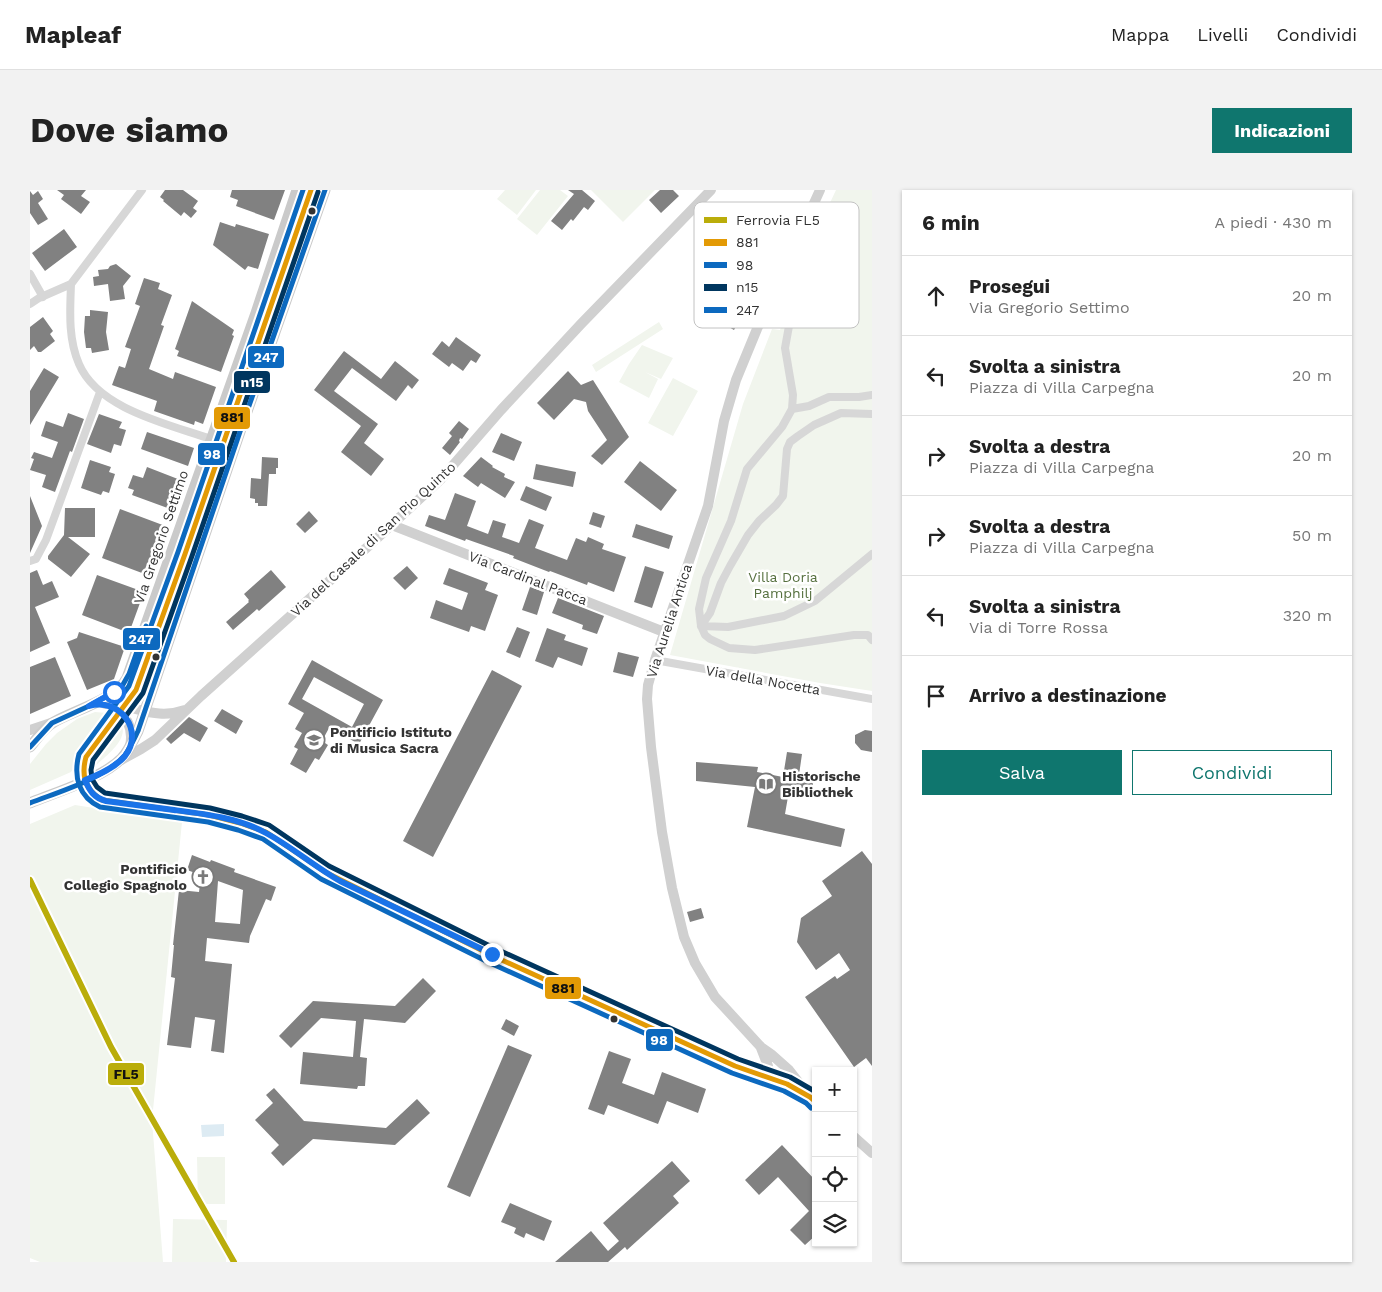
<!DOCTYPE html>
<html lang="it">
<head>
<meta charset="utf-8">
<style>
	:root { --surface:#fff; --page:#f2f2f2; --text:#222; --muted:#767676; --line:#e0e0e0; --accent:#0f766e }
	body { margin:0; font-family:"Work Sans",sans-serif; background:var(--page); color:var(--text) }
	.controls { position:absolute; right:15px; bottom:15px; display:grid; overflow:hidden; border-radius:0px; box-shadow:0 1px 4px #0004 }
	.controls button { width:45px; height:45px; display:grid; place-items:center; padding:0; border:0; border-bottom:1px solid var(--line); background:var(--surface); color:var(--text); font:25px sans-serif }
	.stop { position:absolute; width:15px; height:15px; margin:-11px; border:4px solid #1a73e8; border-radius:50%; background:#fff }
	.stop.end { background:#1a73e8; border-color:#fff; box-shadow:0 1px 5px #0008 }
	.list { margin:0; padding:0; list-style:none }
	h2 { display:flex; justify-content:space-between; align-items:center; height:65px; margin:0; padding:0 20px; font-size:21px }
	h2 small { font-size:16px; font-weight:400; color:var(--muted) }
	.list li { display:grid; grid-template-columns:32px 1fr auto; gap:15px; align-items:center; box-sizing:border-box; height:80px; padding:0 20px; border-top:1px solid var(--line) }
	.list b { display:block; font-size:19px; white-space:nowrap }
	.list p { margin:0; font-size:16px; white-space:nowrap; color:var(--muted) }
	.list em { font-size:16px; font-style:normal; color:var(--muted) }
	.actions { display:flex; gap:10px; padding:15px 20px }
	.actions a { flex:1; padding:11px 0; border:1px solid var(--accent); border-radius:0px; text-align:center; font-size:18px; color:var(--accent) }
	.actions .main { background:var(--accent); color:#fff }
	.icon { flex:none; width:28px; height:28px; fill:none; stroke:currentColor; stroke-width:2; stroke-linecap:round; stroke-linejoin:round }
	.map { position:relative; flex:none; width:842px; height:1072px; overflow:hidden; border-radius:0px }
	header { display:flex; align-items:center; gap:30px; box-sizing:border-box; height:70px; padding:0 25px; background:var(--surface); border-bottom:1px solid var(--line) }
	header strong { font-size:24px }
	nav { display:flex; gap:28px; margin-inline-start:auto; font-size:18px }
	.intro { display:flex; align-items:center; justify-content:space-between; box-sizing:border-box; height:120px; padding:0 30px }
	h1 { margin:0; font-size:35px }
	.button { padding:12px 22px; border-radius:0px; background:var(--accent); color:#fff; font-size:18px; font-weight:700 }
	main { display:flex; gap:30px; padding:0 30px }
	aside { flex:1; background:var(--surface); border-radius:0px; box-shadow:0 1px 4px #0004 }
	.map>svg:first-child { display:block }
	.green { fill:#f1f5ed }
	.water { fill:#ddebf3 }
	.building { fill:#818181; fill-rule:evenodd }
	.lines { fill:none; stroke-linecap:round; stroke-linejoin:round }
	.street { stroke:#d7d7d7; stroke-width:8 }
	.secondary { stroke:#d0d0d0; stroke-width:10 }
	.primary { stroke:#cacaca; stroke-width:11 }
	.bus-1-casing { stroke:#fff; stroke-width:9 }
	.bus-2-casing { stroke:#fff; stroke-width:9 }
	.bus-3-casing { stroke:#fff; stroke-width:9 }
	.bus-4-casing { stroke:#fff; stroke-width:9 }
	.bus-1 { stroke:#e39a05; stroke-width:5 }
	.bus-2 { stroke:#0c69bf; stroke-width:5 }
	.bus-3 { stroke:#00365f; stroke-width:5 }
	.bus-4 { stroke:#0c69bf; stroke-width:5 }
	.rail-1-casing { stroke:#fff; stroke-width:10 }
	.rail-1 { stroke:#baad0a; stroke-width:6 }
	.route { stroke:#1a73e8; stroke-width:6 }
	.bus-dot { fill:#333; stroke:#fff; stroke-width:2 }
	.labels { text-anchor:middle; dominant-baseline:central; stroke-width:5; stroke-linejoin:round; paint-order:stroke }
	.street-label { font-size:14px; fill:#333; stroke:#fff }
	.park-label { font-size:14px; fill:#56703f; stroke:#fff }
	.poi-label { font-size:14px; font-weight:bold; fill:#333; stroke:#fff; text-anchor:start }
	.key { fill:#fff; stroke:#c2c2c2; stroke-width:1 }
	.key-label { font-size:14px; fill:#333 }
	.line-badge { stroke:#fff; stroke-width:2 }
	.badge-label { font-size:14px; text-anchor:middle; font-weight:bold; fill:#fff }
	.pale-badge-label { font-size:14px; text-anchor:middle; font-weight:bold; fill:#111 }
</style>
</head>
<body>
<header>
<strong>Mapleaf</strong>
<nav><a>Mappa</a><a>Livelli</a><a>Condividi</a></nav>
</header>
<div class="intro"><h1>Dove siamo</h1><a class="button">Indicazioni</a></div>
<main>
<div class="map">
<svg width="842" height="1072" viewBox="0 0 842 1072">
	<rect width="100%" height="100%" fill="#fff"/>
	<path class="green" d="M475 0H506L487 25 467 9Z
		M510 0H530L538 6 507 45 487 29Z
		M561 0H625L593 32Z
		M806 0H842V501L790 493 640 465 713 214 742 139 750 140 765 101 770 77Z
		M629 132 633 139 566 182 562 175Z
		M612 155 643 168 631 189 615 182 628 189 619 208 589 192 599 174Z
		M643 188 668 201 643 246 618 233Z
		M65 522 77 523 82 525 41 582 0 600V574L16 554 27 543 47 529Z
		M89 531C103 547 75 567 64 577L61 573 63 569Z
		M45 615 152 632 122 930 133 1072H10L0 1068V634Z
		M167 967H195V1014H168Z
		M143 1029 197 1030 196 1072H142Z"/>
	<path class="water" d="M194 934V946L172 947 171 935Z"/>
	<path class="building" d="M27 0H56L51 6 60 12 51 24 31 9 34 5Z
		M135 0H153L168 11 163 18 167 21 161 28 154 22 151 26 133 11 134 10 130 7Z
		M202 0H255L244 30 206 16 208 10 200 7Z
		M538 0H552L565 11 558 20 554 17 543 31 541 29 532 40 521 31 544 4Z
		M630 0H643L649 6 631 23 619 10Z
		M0 1 3 5 8 1 13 9 8 13 18 29 8 35 0 23Z
		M735 25 751 33 742 51 729 44 714 73 733 83 725 99 710 91 697 114 713 123 704 140 697 136 698 133 674 121 703 69 701 60 713 36 726 42Z
		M190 32 205 37 206 34 239 44 228 79 218 76 215 80 183 55Z
		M34 39 47 57 15 81 2 63Z
		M86 74 101 86 93 96 95 109 80 111 78 94 64 96 63 87 69 86 68 80 78 79 80 76Z
		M114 88 130 93 128 99 142 105 131 135 134 136 119 179 143 189 145 182 186 197 173 234 165 231 164 235 124 221 127 211 82 195 89 176 95 178 101 159 95 157 110 116 105 114Z
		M162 111 204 140 202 145 204 146 191 182 147 166 149 161 145 159Z
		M60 120 78 122 76 142 79 160 62 163 61 158H56L54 142 55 126H60Z
		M13 127 23 141 20 144 25 151 11 162H8L4 156 0 160V137Z
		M426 147 451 165 446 173 441 170 433 181 422 173 419 177 402 164 412 151 419 157Z
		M314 161 351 189 365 171 389 190 382 199 378 195 366 211 322 178 304 201 348 234 334 253 354 269 341 286 311 262 331 236 284 200Z
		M14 178 29 187 0 235V201Z
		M538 181 551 195 563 190 599 247 572 275 561 266 577 250 558 221 556 212 544 209 524 230 507 213Z
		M38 223 54 229 42 262 40 261 25 302 12 297 16 285 0 280 4 269 1 268 4 262 22 268 28 252 11 246 16 231 33 237Z
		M69 224 92 232 89 238 96 240 91 256 84 254 81 263 57 254Z
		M429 231 439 239 432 249 430 248 429 251 430 252 420 265 412 258 422 246 419 243Z
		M117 242 164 258 158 276 111 259Z
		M471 243 492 252 484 271 462 262Z
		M232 267 248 268V278H246V284H239L237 316H228V313H225V309L220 308 221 288 231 289Z
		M451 267 463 276 462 277 475 284 474 287 485 292 475 308 451 293 448 297 433 286Z
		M60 270 81 277 79 282 85 284 79 303 73 301 71 305 51 298Z
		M610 271 647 300 631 321 594 292Z
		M506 274 546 282 543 297 503 289Z
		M117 277 153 291 143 320 102 305 104 300 98 298 103 285 113 288Z
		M496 296 522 307 516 321 490 310Z
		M425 303 446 311 437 336 458 344 463 330 476 334 472 347 489 353 499 329 514 335 505 358 537 370 546 348 556 352 558 347 574 354 572 359 596 367 584 402 558 392 557 395 520 381 519 382 483 368 484 366 436 349 435 351 395 336 399 325 415 330Z
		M0 306 12 336 0 363Z
		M35 318H65V347H38L60 364 41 387 18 369V366L34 345Z
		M90 319 138 337 120 386 72 368Z
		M279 321 288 331 275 343 266 334Z
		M563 322 575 326 571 338 559 334Z
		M606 334 643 346 639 359 602 347Z
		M377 376 388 388 375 400 363 388Z
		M615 376 634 382 622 418 604 412Z
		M419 378 458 393 455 400 468 405 455 441 441 436 439 442 400 428 406 410 432 420 438 403 413 394Z
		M7 380 13 395 22 391 29 407 5 417 20 453 0 462V383Z
		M241 380 256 397 229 421 227 419 203 440 196 432 219 412 218 411 219 410 214 404Z
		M67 385 114 402 99 443 52 425Z
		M500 397 514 402 507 425 492 420Z
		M528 408 574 426 567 444 552 439 553 435 522 423Z
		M487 437 500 442 490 468 476 462Z
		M517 438 536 445 534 450 558 458 552 476 528 467 523 478 505 471Z
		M49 442 95 457 84 489 57 500 37 452 47 448Z
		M588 462 609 467 603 487 583 482Z
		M25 467 41 506 0 524V477Z
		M282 470 353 510 329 554 299 538 292 551 298 555 289 570 285 568 276 583 260 574 268 559 264 557 272 543 265 539 274 523 258 514ZM284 487 334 514 322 537 272 509Z
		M462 480 492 496 403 667 373 651Z
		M192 519 213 531 206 544 184 531Z
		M159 527 178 538 170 552 154 543 141 554 136 549Z
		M835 540 842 541V562L831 560 825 553V545Z
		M757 562 772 564 769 585 783 584V600L759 601 755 624 815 639 811 657 717 637 725 597 666 591V572L728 577 727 582 753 587Z
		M832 661 842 674V876L836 868 824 877 775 807 805 786 807 789 820 780 809 763 786 780 767 752 771 728 802 706 792 691Z
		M162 665 180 672 181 670 205 679 204 682 246 697 241 711 236 709 220 746 219 753 177 748 175 771 202 774 194 863 181 861 185 830 165 827 161 858 137 855 145 788 141 787 144 755H143L149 700 169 702 171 685 157 680ZM188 691 213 700 210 734 185 732Z
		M671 718 674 728 660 732 657 722Z
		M393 788 406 801 375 833 334 829 330 867 337 868 335 896H328L327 899 270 894 273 862 323 867 326 831 291 828 261 858 249 846 283 811 365 816Z
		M476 829 489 836 484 846 471 839Z
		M478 855 502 865 440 1007 417 997Z
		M579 861 601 869 592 893 624 905 632 882 676 899 668 923 637 911 628 934 578 915 574 925 558 919Z
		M244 898 274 931 356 938 387 909 400 923 365 955 283 949 253 976 241 963 249 955 225 930 243 913 236 905Z
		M752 955 786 991V1045L775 1055 760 1040 779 1021 748 987 729 1005 715 990Z
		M642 971 660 991 643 1006 649 1013 597 1060 595 1057 578 1072H525L561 1041 578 1061 589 1051 573 1033Z
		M480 1013 522 1031 514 1051 496 1043 494 1048 484 1043 486 1038 471 1032Z"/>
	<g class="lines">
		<path class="street" d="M0 84 13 107
			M41 94C40 121 38 149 49 174 68 219 138 234 181 249
			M0 114 9 108 41 94 112 0
			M734 124 753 132 759 136 755 158 763 205 762 219 752 237 717 279 701 331 676 388 669 419 671 436 675 445 680 449 699 458 725 460 824 445H838L842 450
			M762 219 779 216 799 207H829L842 205
			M0 371 6 369 16 350 70 202
			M671 436 680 423 691 393 700 376 718 345 729 331 746 315 753 306 757 259 760 252 768 246 784 235 811 223 842 224
			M671 436 698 437 754 426 785 411 842 364
			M625 470 842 509"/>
		<path class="secondary" d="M362 335 634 442
			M75 514C105 514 124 531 155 520
			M79 515C96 522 104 538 100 556
			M0 540 21 533
			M91 570 111 559 125 550 171 506 343 352 411 289 471 220 551 134 681 0
			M55 590 62 603 72 610 179 625 210 633 236 642 295 682 319 695 461 765 556 808 705 876 757 894 777 905
			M731 858 738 876 736 886
			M786 912 780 907 759 880 741 864 731 857 685 807 665 773 654 747 642 698 632 642 621 557 617 509 618 495 625 470 678 316 694 231 706 190 727 139 790 0
			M823 946 842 963"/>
		<path class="primary" d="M0 557C7 549 14 537 24 532 45 520 86 509 97 488L226 123 267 0
			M0 613C26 602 73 588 92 568 99 561 103 550 108 541L214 230 295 0"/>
		<g class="bus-1-casing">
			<path id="bus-1" d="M281 0 155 364 106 500 56 567C51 585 55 600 72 610L179 625 210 633 236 642 295 682 461 765 705 876 757 894 780 907 786 912"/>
		</g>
		<g class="bus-2-casing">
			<path id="bus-2" d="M273 0 148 362 99 496 49 564C43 587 49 607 70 617L178 632 208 640 233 649 291 689 458 772 702 883 754 901 776 913 781 918"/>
		</g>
		<g class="bus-3-casing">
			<path id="bus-3" d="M288 2 162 366 113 503 63 570 61 580 62 589 67 597 75 603 180 618 212 626 239 635 299 676 464 758 708 869 760 887 786 902"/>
		</g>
		<g class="bus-4-casing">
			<path id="bus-4" d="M0 557 22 533 59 516 91 498 99 484 116 436
				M0 613C28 602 76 588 95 565 100 558 104 549 108 541L214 230 295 0"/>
		</g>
		<use href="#bus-1" class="bus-1"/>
		<use href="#bus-2" class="bus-2"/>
		<use href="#bus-3" class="bus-3"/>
		<use href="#bus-4" class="bus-4"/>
		<g class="rail-1-casing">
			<path id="rail-1" d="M0 690 81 857 204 1072"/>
		</g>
		<use href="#rail-1" class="rail-1"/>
	</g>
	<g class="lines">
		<path class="route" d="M84 502 59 516C89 507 115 540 95 566 85 578 68 585 55 590 59 600 64 608 76 611 98 614 121 617 144 620 175 624 209 628 236 643 262 657 285 677 310 691L462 764"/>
	</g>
	<defs>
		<g id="university-ring" transform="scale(1.125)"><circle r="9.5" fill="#fff" stroke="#7a7a7a" stroke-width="1.5"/><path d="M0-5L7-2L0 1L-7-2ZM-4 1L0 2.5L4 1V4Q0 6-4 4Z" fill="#7a7a7a"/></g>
		<g id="library-ring" transform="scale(1.125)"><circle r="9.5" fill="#fff" stroke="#7a7a7a" stroke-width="1.5"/><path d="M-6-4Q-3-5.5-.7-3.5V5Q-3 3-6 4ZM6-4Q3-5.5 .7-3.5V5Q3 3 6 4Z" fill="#7a7a7a"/></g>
		<g id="church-ring" transform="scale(1.125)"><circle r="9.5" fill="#fff" stroke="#7a7a7a" stroke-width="1.5"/><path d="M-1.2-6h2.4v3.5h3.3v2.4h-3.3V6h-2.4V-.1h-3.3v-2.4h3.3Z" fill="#7a7a7a"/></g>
	</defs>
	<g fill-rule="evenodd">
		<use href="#university-ring" x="284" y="550"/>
		<use href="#library-ring" x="736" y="594"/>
		<use href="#church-ring" x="173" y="687"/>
	</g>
	<g class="bus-dot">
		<circle cx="282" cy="21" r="4.5"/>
		<circle cx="126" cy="467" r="4.5"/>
		<circle cx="584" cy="829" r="4.5"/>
	</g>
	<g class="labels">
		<g class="street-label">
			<text transform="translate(131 347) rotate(-71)">Via Gregorio Settimo</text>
			<text transform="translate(343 349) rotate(-43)">Via del Casale di San Pio Quinto</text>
			<text transform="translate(498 388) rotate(21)">Via Cardinal Pacca</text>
			<text transform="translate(639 431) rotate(-72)">Via Aurelia Antica</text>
			<text transform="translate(733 490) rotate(10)">Via della Nocetta</text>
		</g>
		<g class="park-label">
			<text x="753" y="387">Villa Doria<tspan x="753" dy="16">Pamphilj</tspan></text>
		</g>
		<g class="poi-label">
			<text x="300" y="542">Pontificio Istituto<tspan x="300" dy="16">di Musica Sacra</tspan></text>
			<text x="752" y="586">Historische<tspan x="752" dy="16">Bibliothek</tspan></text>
			<text x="157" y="679" text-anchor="end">Pontificio<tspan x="157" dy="16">Collegio Spagnolo</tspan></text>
		</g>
	</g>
	<rect x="664" y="12" width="165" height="126" rx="8" class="key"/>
	<rect x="674" y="27" width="23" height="6" fill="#baad0a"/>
	<rect x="674" y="49" width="23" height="7" fill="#e39a05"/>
	<rect x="674" y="72" width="23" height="6" fill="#0c69bf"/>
	<rect x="674" y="94" width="23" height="7" fill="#00365f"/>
	<rect x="674" y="117" width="23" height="6" fill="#0c69bf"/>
	<g class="key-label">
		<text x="706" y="35">Ferrovia FL5</text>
		<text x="706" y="57">881</text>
		<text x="706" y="80">98</text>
		<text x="706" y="102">n15</text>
		<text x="706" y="125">247</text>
	</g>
	<g class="line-badge">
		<rect x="217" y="155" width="38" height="24" rx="5" fill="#0c69bf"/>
		<rect x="203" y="180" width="38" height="24" rx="5" fill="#00365f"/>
		<rect x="183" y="216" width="38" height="24" rx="5" fill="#e39a05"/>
		<rect x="167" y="252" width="29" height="24" rx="5" fill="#0c69bf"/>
		<rect x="92" y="437" width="39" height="24" rx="5" fill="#0c69bf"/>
		<rect x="514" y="786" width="38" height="24" rx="5" fill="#e39a05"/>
		<rect x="615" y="838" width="29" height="24" rx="5" fill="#0c69bf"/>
		<rect x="77" y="872" width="38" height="24" rx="5" fill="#baad0a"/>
	</g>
	<g class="badge-label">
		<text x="236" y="172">247</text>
		<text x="222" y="197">n15</text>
		<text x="182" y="269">98</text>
		<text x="111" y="454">247</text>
		<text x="629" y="855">98</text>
	</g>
	<g class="pale-badge-label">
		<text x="202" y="232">881</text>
		<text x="533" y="803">881</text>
		<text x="96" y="889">FL5</text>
	</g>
</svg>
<div class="controls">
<button>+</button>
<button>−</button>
<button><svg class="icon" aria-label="locate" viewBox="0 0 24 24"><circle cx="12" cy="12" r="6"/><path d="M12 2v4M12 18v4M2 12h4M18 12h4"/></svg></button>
<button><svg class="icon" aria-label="layers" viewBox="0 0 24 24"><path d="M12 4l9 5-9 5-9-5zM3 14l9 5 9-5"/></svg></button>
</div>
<div class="stop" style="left:84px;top:502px"></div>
<div class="stop end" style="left:462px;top:764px"></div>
</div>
<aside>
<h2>6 min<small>A piedi · 430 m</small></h2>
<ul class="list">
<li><svg class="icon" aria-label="ahead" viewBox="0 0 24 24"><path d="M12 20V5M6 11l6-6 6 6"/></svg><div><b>Prosegui</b><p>Via Gregorio Settimo</p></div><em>20 m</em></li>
<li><svg class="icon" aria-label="left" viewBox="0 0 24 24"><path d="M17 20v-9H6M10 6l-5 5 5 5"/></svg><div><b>Svolta a sinistra</b><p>Piazza di Villa Carpegna</p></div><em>20 m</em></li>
<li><svg class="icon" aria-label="right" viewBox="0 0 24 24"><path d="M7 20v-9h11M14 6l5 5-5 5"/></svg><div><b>Svolta a destra</b><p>Piazza di Villa Carpegna</p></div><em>20 m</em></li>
<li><svg class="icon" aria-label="right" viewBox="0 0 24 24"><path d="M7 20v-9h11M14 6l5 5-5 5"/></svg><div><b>Svolta a destra</b><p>Piazza di Villa Carpegna</p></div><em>50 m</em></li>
<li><svg class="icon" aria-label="left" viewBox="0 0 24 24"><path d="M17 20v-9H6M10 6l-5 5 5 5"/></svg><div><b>Svolta a sinistra</b><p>Via di Torre Rossa</p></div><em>320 m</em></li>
<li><svg class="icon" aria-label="arrive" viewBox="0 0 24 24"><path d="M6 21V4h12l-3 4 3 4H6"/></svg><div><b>Arrivo a destinazione</b></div></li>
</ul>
<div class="actions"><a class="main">Salva</a><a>Condividi</a></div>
</aside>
</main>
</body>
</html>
